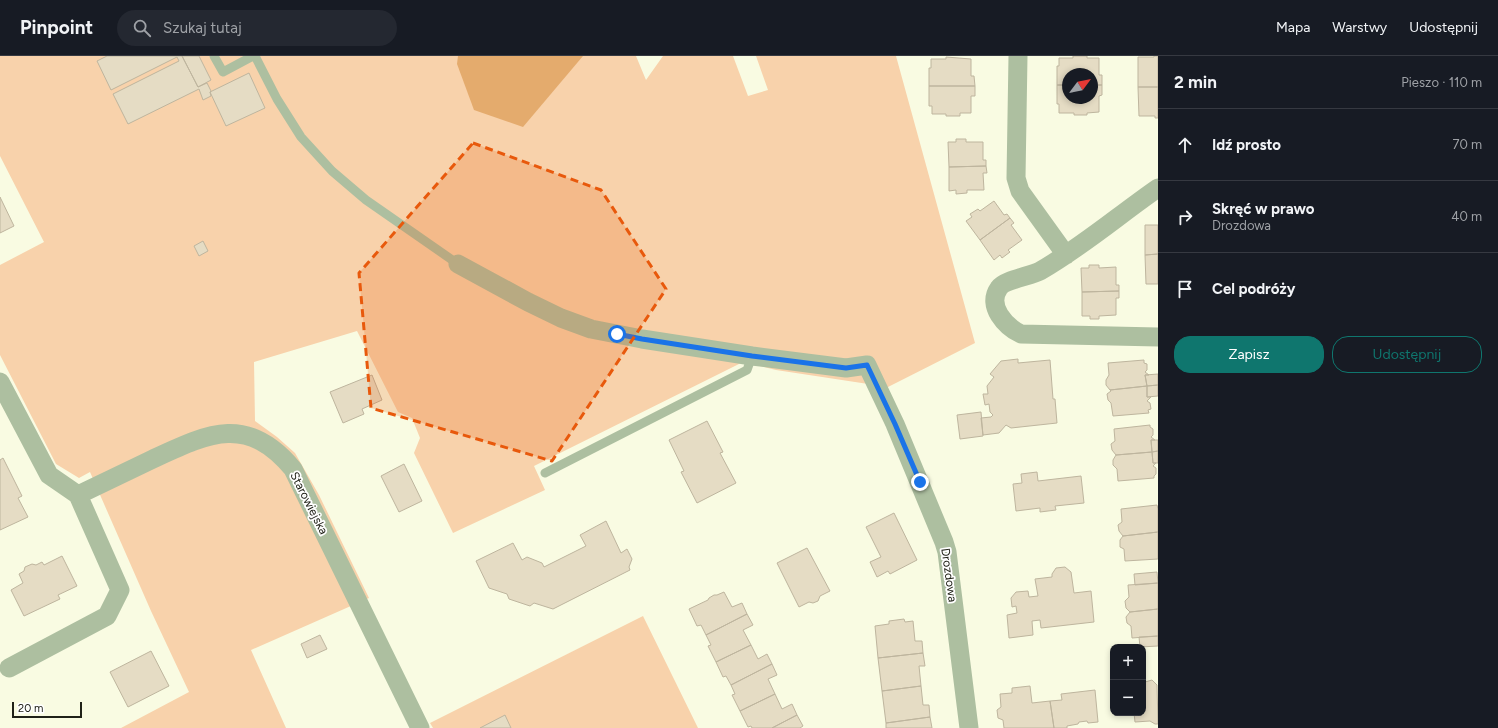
<!DOCTYPE html>
<html lang="pl">
<head>
<meta charset="utf-8">
<style>
	:root { --surface:#171b24; --page:#242831; --text:#f1f3f6; --muted:#9ea1a6; --line:#363941; --accent:#0f766e }
	body { margin:0; font-family:Figtree,sans-serif; background:var(--page); color:var(--text) }
	.controls { position:absolute; right:12px; bottom:12px; display:grid; overflow:hidden; border-radius:8px; box-shadow:0 2px 6px #0003 }
	.controls button { width:36px; height:36px; display:grid; place-items:center; padding:0; border:0; border-bottom:1px solid var(--line); background:var(--surface); color:var(--text); font:20px sans-serif }
	.compass { position:absolute; left:1062px; top:12px; width:36px; height:36px; border-radius:50%; background:var(--surface); box-shadow:0 2px 6px #0003; rotate:58deg }
	.scale { position:absolute; left:12px; bottom:10px; width:70px; box-sizing:border-box; padding-left:4px; border:2px solid #202118; border-top:0; font-size:11px; line-height:14px; white-space:nowrap; color:#202118; -webkit-text-stroke:3px #fff; paint-order:stroke }
	.stop { position:absolute; width:12px; height:12px; margin:-9px; border:3px solid #1a73e8; border-radius:50%; background:#fff }
	.stop.end { background:#1a73e8; border-color:#fff; box-shadow:0 1px 4px #0008 }
	.list { margin:0; padding:0; list-style:none }
	h2 { display:flex; justify-content:space-between; align-items:center; height:52px; margin:0; padding:0 16px; font-size:17px }
	h2 small { font-size:13px; font-weight:400; color:var(--muted) }
	.list li { display:grid; grid-template-columns:26px 1fr auto; gap:12px; align-items:center; box-sizing:border-box; height:72px; padding:0 16px; border-top:1px solid var(--line) }
	.list b { display:block; font-size:15px; white-space:nowrap }
	.list p { margin:0; font-size:13px; white-space:nowrap; color:var(--muted) }
	.list em { font-size:13px; font-style:normal; color:var(--muted) }
	.actions { display:flex; gap:8px; padding:12px 16px }
	.actions a { flex:1; padding:9px 0; border:1px solid var(--accent); border-radius:16px; text-align:center; font-size:14px; color:var(--accent) }
	.actions .main { background:var(--accent); color:#fff }
	.icon { flex:none; width:22px; height:22px; fill:none; stroke:currentColor; stroke-width:2; stroke-linecap:round; stroke-linejoin:round }
	.map { position:relative; flex:none; width:1158px; height:672px; overflow:hidden }
	header { display:flex; align-items:center; gap:24px; box-sizing:border-box; height:56px; padding:0 20px; background:var(--surface); border-bottom:1px solid var(--line) }
	header strong { font-size:19px }
	nav { display:flex; gap:22px; margin-inline-start:auto; font-size:14px }
	.search { width:280px; height:36px; background:var(--page); display:flex; align-items:center; gap:10px; box-sizing:border-box; padding:0 14px; border-radius:22px; color:var(--muted); font-size:15px }
	main { display:flex }
	aside { flex:1; background:var(--surface) }
	.map>svg:first-child { display:block }
	.green { fill:#f8d2ab }
	.forest { fill:#e4ab6d }
	.building { fill:#e5dcc4; stroke:#beb59e }
	.lines { fill:none; stroke-linecap:round; stroke-linejoin:round }
	.service { stroke:#adbfa0; stroke-width:9 }
	.minor { stroke:#adbfa0; stroke-width:19 }
	.route { stroke:#1a73e8; stroke-width:5 }
	.marked { fill:#e8590c; fill-opacity:0.2; stroke:#e8590c; stroke-width:3; stroke-dasharray:8 5; stroke-linejoin:round }
	.labels { text-anchor:middle; dominant-baseline:central; stroke-width:3.5; stroke-linejoin:round; paint-order:stroke }
	.street-label { font-size:12px; fill:#202118; stroke:#fff }
</style>
</head>
<body>
<header>
<strong>Pinpoint</strong>
<div class="search"><svg class="icon" aria-label="search" viewBox="0 0 24 24"><circle cx="10" cy="10" r="6"/><path d="M15 15l6 6"/></svg>Szukaj tutaj</div>
<nav><a>Mapa</a><a>Warstwy</a><a>Udostępnij</a></nav>
</header>
<main>
<div class="map">
<svg width="1158" height="672" viewBox="0 0 1158 672">
	<rect width="100%" height="100%" fill="#f9fbe2"/>
	<path class="green" d="M0 0H636L646 24 663 0H733L748 40 768 34 756 0H896L975 287 888 331 776 314 743 306 534 410 545 434 453 477 414 397 420 382 412 362 398 356 357 275 254 306 255 365 277 381 295 397 319 439 369 542 251 594 286 672H121L189 636 151 555 90 416 79 422 56 408 0 299V209L44 186 0 100Z
		M643 560 698 672H433L430 667Z"/>
	<path class="forest" d="M458 0H583L523 71 474 54 457 8Z"/>
	<path class="building" d="M107 0H182L198 31 207 27 211 35 210 36 211 40 203 44 199 33 128 68 113 38 179 5 177 1 111 34 97 5Z
		M182 0H199L211 24 198 31Z
		M1073 0H1087V2H1099V19H1102V29H1092V18H1068V29H1057V10H1059V2H1073Z
		M1154 0H1158V31H1138V1H1154Z
		M946 1 971 3V20H974L975 30H929V12H931V3H946Z
		M249 17 265 52 226 70 210 36Z
		M1057 29H1068V42H1092V29H1102V39L1099 40V56L1087 57V59H1074V57H1059V48H1057Z
		M929 30H975V40H971V57H960V60H946V58H932V50H929Z
		M1138 31H1158V62H1155V60H1139Z
		M956 83H966V86H983V104H986V110L949 111 948 86H956Z
		M986 110 987 117H983L984 134H967V137L956 138V134L949 135V111Z
		M0 141 14 170 0 177Z
		M994 145 1004 159 1007 158 1010 162 980 184 966 165 972 161 970 158 978 153 980 155Z
		M1010 162 1014 167 1011 169 1022 184 1008 194 1010 196 1002 202 1000 199 994 204 980 184Z
		M1145 169H1158V198L1145 199Z
		M203 185 208 195 199 200 194 190Z
		M1158 198V228H1146L1145 199Z
		M1089 209H1099V212L1116 211V229H1119V235L1082 236 1081 212H1089Z
		M1119 235V242H1116V259L1099 260V263H1090V260H1082V236Z
		M1018 303V307L1050 304 1053 343H1055L1057 367 1011 372 1006 369 999 377 983 379 981 362 991 361 993 359 990 356 989 348 985 349 983 338H988L987 330 994 321 990 318 1001 305Z
		M1144 304V307L1147 308V314L1145 316 1149 319H1145L1147 330 1110 334 1106 329V324L1109 319 1108 307Z
		M1158 318V329L1147 330 1145 319Z
		M372 319 382 344 362 353 364 358 343 367 330 336Z
		M1158 329V340L1147 341V330Z
		M1147 330V341H1151L1147 345 1150 347 1151 353 1148 354 1149 357 1113 360 1111 347 1108 344 1107 338 1111 335 1110 334Z
		M981 356 983 380 960 383 957 359Z
		M707 365 723 396 720 397 736 427 697 447 681 416 684 415 669 384Z
		M1150 369V371L1153 373V379L1151 381 1155 384H1151L1152 396 1116 399 1112 394 1111 388 1115 385 1114 373Z
		M1151 384H1158V395L1152 396Z
		M1158 395V407H1153L1152 396Z
		M1152 396 1153 407H1156L1153 410 1156 412V418L1154 420V422L1118 425 1117 413 1113 409V404L1116 399Z
		M3 402 22 440 18 442 28 461 0 474V404Z
		M404 408 422 445 399 456 381 420Z
		M1037 416 1038 425 1081 420 1084 447 1055 450 1056 454 1040 456V452L1016 455 1013 428 1022 427 1021 418Z
		M1157 449 1158 453V476L1123 480 1119 475 1118 469 1122 466 1121 453Z
		M894 457 917 504 890 518 888 515 877 521 870 506 881 501 866 471Z
		M606 465 621 497 627 493 632 503 629 511 630 514 553 553 534 547 530 550 509 543 507 538 489 532 476 505 513 487 522 504 527 501 542 507 544 511 586 490 580 479Z
		M1158 476V503L1125 505 1124 493 1120 491V484L1123 480Z
		M807 492 830 535 820 540 818 545 813 547 809 546 799 551 777 507Z
		M62 500 77 530 58 539 60 543 24 560 11 534 23 527 19 518 24 515 25 511 32 508 36 509 42 506 44 509Z
		M1065 511 1071 516 1074 537 1091 535 1094 566 1041 572 1040 564 1032 565 1033 579 1009 582 1007 559 1017 557 1016 550 1012 551 1011 542 1016 536 1028 535 1029 541 1038 540 1035 523 1052 521V518L1056 512Z
		M1157 516 1158 527 1135 529 1134 518Z
		M1158 527V553L1130 556 1126 552 1125 545 1129 541 1128 529Z
		M724 536 732 551 742 547 747 558 706 579 701 569 697 570 689 553 708 544 709 542 714 539H717Z
		M1158 553V580L1132 582 1131 570 1127 567 1126 561 1130 556Z
		M747 558 753 569 743 574 751 589 716 606 708 590 711 589 706 579Z
		M904 563 905 566 913 565 915 585H922L923 597 878 602 875 570 889 568V565Z
		M320 579 327 593 307 602 301 588Z
		M1158 580V590L1140 591 1139 581Z
		M751 589 758 603 767 598 772 608 731 629 726 620 723 621 716 606Z
		M151 595 169 630 128 651 110 616Z
		M923 597 925 610H919L921 630 882 635 878 602Z
		M772 608 777 619 768 623 775 638 740 655 732 639 735 638 731 629Z
		M1152 624 1157 629 1158 668H1155L1150 665 1135 666 1134 657H1143V629L1145 626Z
		M921 630 923 649H929L930 661 886 667 882 635Z
		M1030 630 1032 647 1050 645 1054 672H1004L1003 664 998 662 997 654 1001 651 1000 638 1012 637V632Z
		M1095 634 1098 666 1088 667 1087 665 1079 666 1078 668 1067 670V672H1054L1050 645 1062 644 1061 638Z
		M775 638 782 653 792 648 797 659 772 672H752L751 670 748 671 740 655Z
		M505 659 511 672H480Z
		M797 659 803 670 800 672H772Z
		M930 661 932 672H886V667Z"/>
	<g class="lines">
		<path class="service" d="M214 0 223 16 253 0
			M255 0 277 43 301 81 332 115 366 144 458 208
			M545 417 747 314 752 300"/>
		<path class="minor" d="M1018 0 1016 122 1020 135 1066 199
			M1158 132C1119 159 1082 191 1040 215 1031 220 1004 224 999 232 986 250 1006 271 1021 278L1158 281
			M458 208 528 246 561 262 591 273 642 283 752 300 846 312 867 309 895 368 944 486 947 496 969 672
			M0 326 49 419 78 439C103 427 128 415 153 403 209 377 247 358 293 413L420 672
			M9 612 107 560 120 534 78 439"/>
	</g>
	<g class="lines">
		<path class="route" d="M617 278 642 283 752 300 846 312 867 309 895 368 920 426"/>
	</g>
	<path class="marked" d="M473 87 601 134 666 233 552 405 371 352 359 217Z"/>
	<g class="labels">
		<g class="street-label">
			<text transform="translate(309 447) rotate(63)">Starowiejska</text>
			<text transform="translate(949 519) rotate(82)">Drozdowa</text>
		</g>
	</g>
</svg>
<div class="controls">
<button>+</button>
<button>−</button>
</div>
<svg class="compass" viewBox="-18 -18 36 36"><path d="M0-13l5 13h-10z" fill="#e53935"/><path d="M0 13l5-13h-10z" fill="#9ea1a6"/></svg>
<div class="scale">20 m</div>
<div class="stop" style="left:617px;top:278px"></div>
<div class="stop end" style="left:920px;top:426px"></div>
</div>
<aside>
<h2>2 min<small>Pieszo · 110 m</small></h2>
<ul class="list">
<li><svg class="icon" aria-label="ahead" viewBox="0 0 24 24"><path d="M12 20V5M6 11l6-6 6 6"/></svg><div><b>Idź prosto</b></div><em>70 m</em></li>
<li><svg class="icon" aria-label="right" viewBox="0 0 24 24"><path d="M7 20v-9h11M14 6l5 5-5 5"/></svg><div><b>Skręć w prawo</b><p>Drozdowa</p></div><em>40 m</em></li>
<li><svg class="icon" aria-label="arrive" viewBox="0 0 24 24"><path d="M6 21V4h12l-3 4 3 4H6"/></svg><div><b>Cel podróży</b></div></li>
</ul>
<div class="actions"><a class="main">Zapisz</a><a>Udostępnij</a></div>
</aside>
</main>
</body>
</html>
